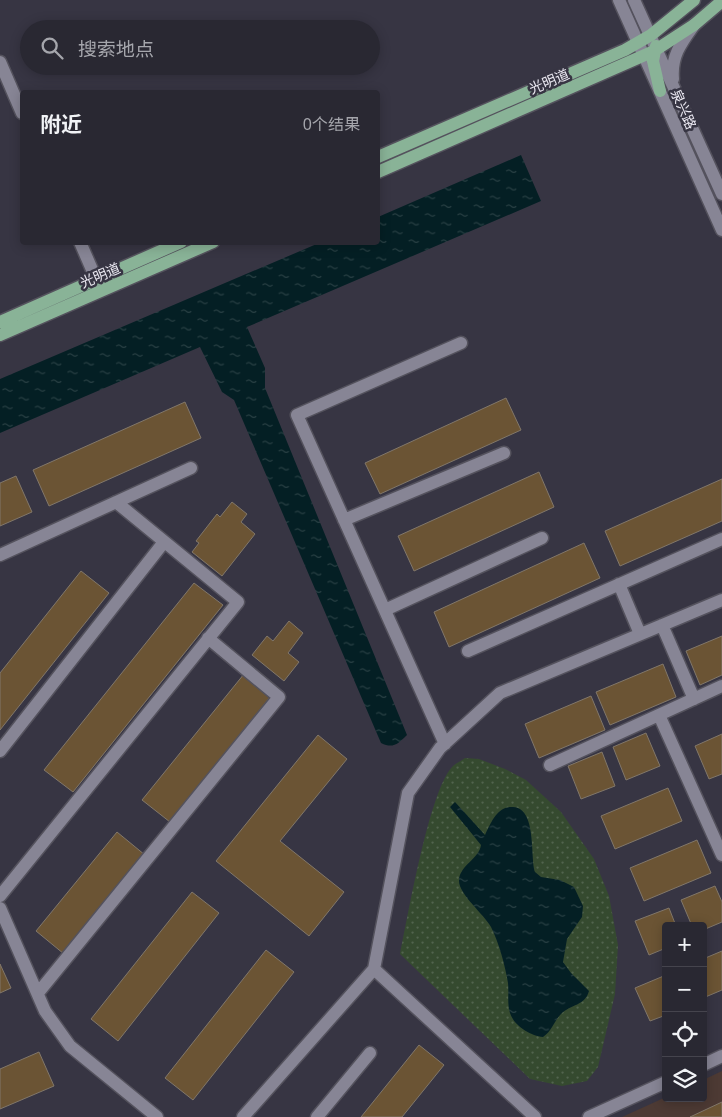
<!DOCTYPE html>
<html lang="zh">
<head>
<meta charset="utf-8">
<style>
	:root { --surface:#292832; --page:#35343e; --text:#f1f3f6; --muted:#a5a6ac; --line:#45444d }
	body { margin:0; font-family:"Noto Sans","Noto Sans SC",sans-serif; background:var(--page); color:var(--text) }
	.controls { position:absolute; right:15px; bottom:15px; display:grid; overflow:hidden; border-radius:5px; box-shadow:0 2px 12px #0003 }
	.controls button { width:45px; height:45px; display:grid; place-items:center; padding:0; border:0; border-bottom:1px solid var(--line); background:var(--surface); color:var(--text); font:25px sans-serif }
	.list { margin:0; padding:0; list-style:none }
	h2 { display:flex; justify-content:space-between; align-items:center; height:65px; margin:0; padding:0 20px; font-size:21px }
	h2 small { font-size:16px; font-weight:400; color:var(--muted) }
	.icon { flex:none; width:28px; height:28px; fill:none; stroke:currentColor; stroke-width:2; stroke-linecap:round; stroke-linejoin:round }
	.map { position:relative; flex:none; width:722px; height:1117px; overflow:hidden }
	.search { position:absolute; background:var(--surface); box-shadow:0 2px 12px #0003; left:20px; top:20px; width:360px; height:55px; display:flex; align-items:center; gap:12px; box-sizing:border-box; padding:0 18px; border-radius:28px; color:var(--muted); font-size:19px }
	.panel { position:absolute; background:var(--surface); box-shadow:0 2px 12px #0003; left:20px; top:90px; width:360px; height:155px; border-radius:5px }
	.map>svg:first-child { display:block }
	.education { fill:#4d3a34 }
	.park { fill:url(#park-dots) }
	.water { fill:url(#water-ripples) }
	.building { fill:#6b5434; stroke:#81776a }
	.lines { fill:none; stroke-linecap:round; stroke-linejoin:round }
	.minor-casing { stroke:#54525d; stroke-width:15 }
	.major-casing { stroke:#54525d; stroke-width:15 }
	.minor { stroke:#878595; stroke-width:12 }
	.major { stroke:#89b397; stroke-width:12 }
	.labels { text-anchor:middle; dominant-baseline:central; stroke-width:5; stroke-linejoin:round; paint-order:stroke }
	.street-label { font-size:14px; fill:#ebe9f2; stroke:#373543 }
</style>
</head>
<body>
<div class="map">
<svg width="722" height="1117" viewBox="0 0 722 1117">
	<defs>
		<pattern id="park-dots" width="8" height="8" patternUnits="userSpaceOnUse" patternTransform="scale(1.25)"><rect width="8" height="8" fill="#354a2f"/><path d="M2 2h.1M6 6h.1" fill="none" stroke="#52644e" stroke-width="1.8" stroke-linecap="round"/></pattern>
		<pattern id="water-ripples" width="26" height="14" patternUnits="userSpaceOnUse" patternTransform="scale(1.25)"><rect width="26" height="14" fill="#041f24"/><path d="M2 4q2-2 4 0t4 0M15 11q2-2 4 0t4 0" fill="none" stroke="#294044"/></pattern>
	</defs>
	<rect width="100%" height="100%" fill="#373543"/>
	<path class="education" d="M722 1071V1117H622L666 1097 703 1098V1080Z"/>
	<path class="park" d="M465 758 479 759 505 769 526 780 561 812 594 859 609 896 618 945 615 994 598 1067 587 1081 562 1086 530 1079 400 954C408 916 429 792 452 767 456 763 461 761 465 758Z"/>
	<path class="water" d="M521 155 541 201 247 327 265 368V388L407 735C398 744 393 749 381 743L234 400 222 392 200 347 0 433V379L319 243 378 242V217Z
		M455 802 485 835C491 823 497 806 513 807 537 808 530 857 535 872L541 877 560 880 574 887 583 906 582 917 567 939 563 962 571 973 589 991C585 1006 571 1004 561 1014 554 1021 552 1031 543 1037 531 1036 514 1026 510 1013 507 1004 509 993 508 983 505 965 499 943 491 927 484 914 458 894 459 880 460 865 479 859 481 845L450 807Z"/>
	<path class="building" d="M506 398 521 430 380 494 365 463Z
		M185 402 201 438 49 506 33 470Z
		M539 472 554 507 414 571 398 536Z
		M16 476 32 512 0 526V483Z
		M722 479V521L620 566 605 531Z
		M232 502 247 514 241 522 255 534 222 576 192 552 199 543 196 541 217 514 220 517Z
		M584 543 600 578 449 647 434 612Z
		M81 571 109 593 0 730V673Z
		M194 583 223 605 73 792 44 770Z
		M289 621 303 633 288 653 299 662 284 681 252 655 267 636 273 641Z
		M722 636V675L700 685 686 651Z
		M663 664 676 697 610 725 596 692Z
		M244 674 271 696 170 822 142 800Z
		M591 696 605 730 539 758 525 724Z
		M646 733 660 766 626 780 613 747Z
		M722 734V774L709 779 695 746Z
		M318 735 347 759 280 841 344 892 309 936 216 861Z
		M602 752 615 786 581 799 568 766Z
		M668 788 682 821 615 849 601 816Z
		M117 832 145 855 64 954 36 931Z
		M697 840 711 873 644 901 630 868Z
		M715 886 722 902V922L703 930V926H692L681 900Z
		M192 892 219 913 118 1041 91 1019Z
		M669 908 676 926H666V948L649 955 635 921Z
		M266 950 294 972 193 1100 165 1078Z
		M722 951V990L703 998V959Z
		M0 964 11 988 0 993Z
		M666 975V1015L650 1021 635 988Z
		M419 1045 444 1065 402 1117H361Z
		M39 1052 54 1086 0 1109V1069Z
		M722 1102V1117H690Z"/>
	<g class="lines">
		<g class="minor-casing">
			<path id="minor" d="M619 0 722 230
				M634 0 722 194
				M0 62 22 113
				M673 79C671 56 681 43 694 25
				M80 242 100 288
				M344 520 504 453
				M0 555 191 468
				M619 584 640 634
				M385 610 542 538
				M662 625 694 699
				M468 651 722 539
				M659 715 722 855
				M445 744 297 415 461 343
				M0 751 164 542
				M550 765 722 686
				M0 896 238 602 116 502
				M0 908 45 1011 70 1046 157 1117
				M374 969 535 1117
				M38 993 279 697 208 638
				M703 1065 722 1056
				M243 1117 374 969 408 793 440 748 500 693 722 600
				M317 1117 370 1053
				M589 1117 666 1082"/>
		</g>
		<g class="major-casing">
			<path id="major" d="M656 46 653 61 660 91
				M378 157 625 50 651 35 694 0
				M378 172 654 51 694 25 722 1
				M0 322 181 242
				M0 335 213 242"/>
		</g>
		<use href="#minor" class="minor"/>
		<use href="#major" class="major"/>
	</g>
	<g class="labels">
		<g class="street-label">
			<text transform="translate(549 81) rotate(-23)">光明道</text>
			<text transform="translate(684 109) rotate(66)">泉兴路</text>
			<text transform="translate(100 275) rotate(-23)">光明道</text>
		</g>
	</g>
</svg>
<div class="controls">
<button>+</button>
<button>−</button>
<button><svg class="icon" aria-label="locate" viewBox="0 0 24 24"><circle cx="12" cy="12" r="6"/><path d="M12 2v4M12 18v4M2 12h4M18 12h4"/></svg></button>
<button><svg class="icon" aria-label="layers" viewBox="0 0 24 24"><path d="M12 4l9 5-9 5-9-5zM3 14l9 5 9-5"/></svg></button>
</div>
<div class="search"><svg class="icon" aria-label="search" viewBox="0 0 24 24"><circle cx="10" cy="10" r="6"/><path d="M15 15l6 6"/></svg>搜索地点</div>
<section class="panel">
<h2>附近<small>0个结果</small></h2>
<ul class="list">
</ul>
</section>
</div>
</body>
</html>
